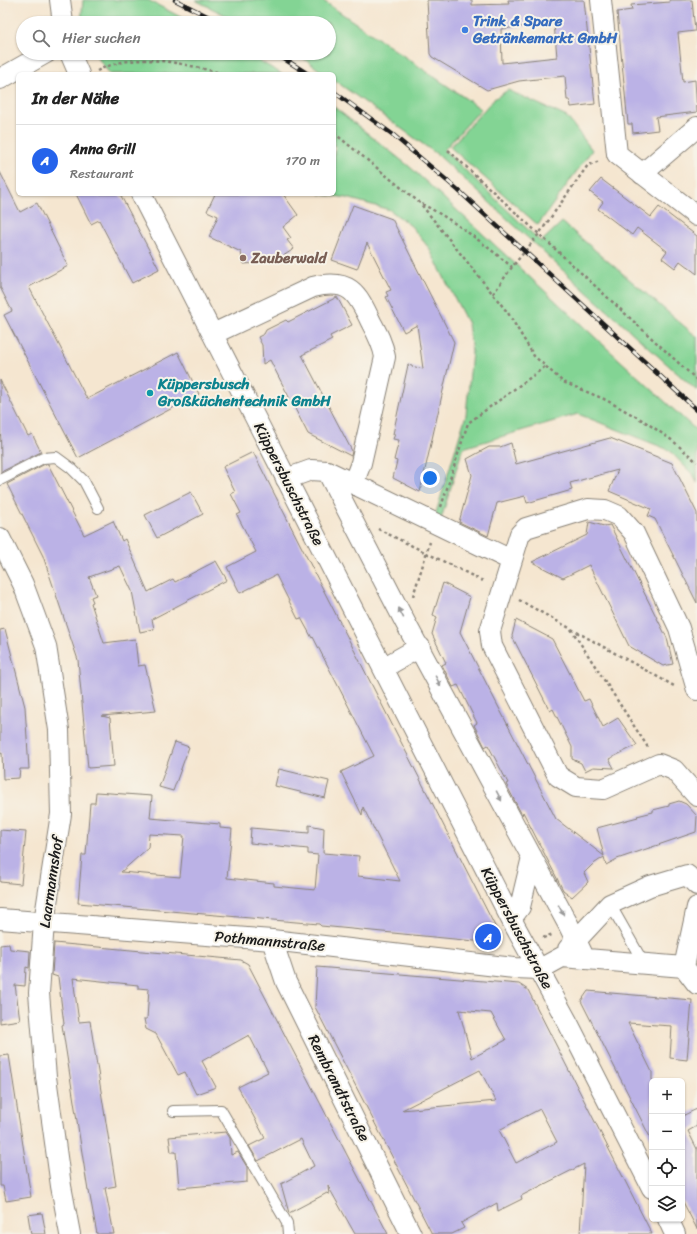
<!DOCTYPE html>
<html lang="de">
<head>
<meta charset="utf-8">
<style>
	:root { --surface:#fff; --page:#f6f6f6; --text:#222; --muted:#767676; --line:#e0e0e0; --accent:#2563eb }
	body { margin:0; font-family:Sriracha,sans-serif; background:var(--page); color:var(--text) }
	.controls { position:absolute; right:12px; bottom:12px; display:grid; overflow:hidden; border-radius:6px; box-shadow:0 1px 3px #0004 }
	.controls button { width:36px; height:36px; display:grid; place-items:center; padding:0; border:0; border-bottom:1px solid var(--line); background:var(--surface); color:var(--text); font:20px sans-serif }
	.you { position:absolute; left:430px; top:478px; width:14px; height:14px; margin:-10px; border:3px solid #fff; border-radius:50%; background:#1a73e8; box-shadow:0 0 0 6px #1a73e833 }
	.badge { display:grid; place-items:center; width:26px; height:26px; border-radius:50%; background:var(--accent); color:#fff; font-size:13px; font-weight:700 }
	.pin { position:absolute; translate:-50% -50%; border:2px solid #fff; box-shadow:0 1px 4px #0006 }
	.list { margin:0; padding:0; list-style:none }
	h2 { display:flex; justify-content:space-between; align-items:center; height:52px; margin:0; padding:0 16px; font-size:17px }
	h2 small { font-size:13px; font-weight:400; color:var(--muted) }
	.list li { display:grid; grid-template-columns:26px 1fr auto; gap:12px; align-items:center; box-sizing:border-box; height:72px; padding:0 16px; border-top:1px solid var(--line) }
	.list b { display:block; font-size:15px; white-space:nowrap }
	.list p { margin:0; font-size:13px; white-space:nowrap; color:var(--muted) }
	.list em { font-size:13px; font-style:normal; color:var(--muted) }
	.icon { flex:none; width:22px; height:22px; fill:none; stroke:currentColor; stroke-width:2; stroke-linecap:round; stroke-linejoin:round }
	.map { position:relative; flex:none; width:697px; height:1234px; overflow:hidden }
	.search { position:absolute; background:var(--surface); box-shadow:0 1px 3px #0004; left:16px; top:16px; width:320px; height:44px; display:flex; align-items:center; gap:10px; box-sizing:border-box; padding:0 14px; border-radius:22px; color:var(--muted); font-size:15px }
	.panel { position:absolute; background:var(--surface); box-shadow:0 1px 3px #0004; left:16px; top:72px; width:320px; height:124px; border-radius:6px }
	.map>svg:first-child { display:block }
	.green { fill:#83d494; stroke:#507858 }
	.building { fill:#bbb2e6; fill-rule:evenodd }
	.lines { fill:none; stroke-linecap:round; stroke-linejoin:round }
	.service-casing { stroke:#888176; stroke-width:12 }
	.minor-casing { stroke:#888176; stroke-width:22 }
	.path { stroke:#888176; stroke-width:2.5; stroke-dasharray:3 3; stroke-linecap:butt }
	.service { stroke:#fff; stroke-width:10 }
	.minor { stroke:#fff; stroke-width:20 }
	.rail-casing { stroke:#1c1c1c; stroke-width:4.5 }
	.rail { stroke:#f7f3e8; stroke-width:3; stroke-dasharray:9; stroke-linecap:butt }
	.oneway { fill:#999 }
	.shop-dot { fill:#3f7fe0; stroke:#f7f3e8; stroke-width:1.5 }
	.education-dot { fill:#8d6e63; stroke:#f7f3e8; stroke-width:1.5 }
	.culture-dot { fill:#0f9aa8; stroke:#f7f3e8; stroke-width:1.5 }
	.labels { text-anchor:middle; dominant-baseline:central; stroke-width:4; stroke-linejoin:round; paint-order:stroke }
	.shop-label { font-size:15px; font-weight:bold; fill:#366cbe; stroke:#f7f3e8; text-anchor:start }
	.education-label { font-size:15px; font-weight:bold; fill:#785e54; stroke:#f7f3e8; text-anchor:start }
	.culture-label { font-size:15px; font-weight:bold; fill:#0d838f; stroke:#f7f3e8; text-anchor:start }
	.street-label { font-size:15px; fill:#1c1c1c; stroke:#f7f3e8 }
</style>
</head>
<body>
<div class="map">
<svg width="697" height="1234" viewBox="0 0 697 1234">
	<rect width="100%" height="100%" fill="#f7f3e8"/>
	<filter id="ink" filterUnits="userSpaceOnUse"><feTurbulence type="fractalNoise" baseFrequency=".025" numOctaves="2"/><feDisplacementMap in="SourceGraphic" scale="8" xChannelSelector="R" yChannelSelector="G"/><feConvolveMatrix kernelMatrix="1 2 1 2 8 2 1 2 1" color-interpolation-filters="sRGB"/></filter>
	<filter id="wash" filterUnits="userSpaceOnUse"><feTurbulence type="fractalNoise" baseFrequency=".012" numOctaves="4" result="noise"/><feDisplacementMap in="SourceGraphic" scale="16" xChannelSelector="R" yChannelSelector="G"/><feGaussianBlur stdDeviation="0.9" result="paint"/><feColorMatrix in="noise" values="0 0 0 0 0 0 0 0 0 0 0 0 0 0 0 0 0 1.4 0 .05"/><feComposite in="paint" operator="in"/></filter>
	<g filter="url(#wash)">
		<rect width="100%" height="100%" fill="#f5e6d0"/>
		<path class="green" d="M83 0H148L192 23H81Z
			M195 0H322L481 109 444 150 541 242 562 222 697 337V391L580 286 438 155 334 80V74H325L296 53H329V23H241Z
			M94 53H246L282 74H110Z
			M508 90 567 117 592 150 538 225 450 147 494 99Z
			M334 107 410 167 697 431V483L694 476 669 450 578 414 463 448 441 519 435 516 466 415 472 352 468 324 429 248 411 226 390 210 347 198 320 194H334V152L336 147 334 145Z"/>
		<g id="blocks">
			<path class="building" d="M427 0H472V5L509 4 508 0H584L595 104 571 107 570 100H567L565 76 519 81 487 90 432 57 430 54ZM554 23 557 57 502 63 501 29Z
				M669 0H692L695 31 678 33 683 82 695 80 697 112 656 117 658 130 633 133 632 124H628L617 12 632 10 631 5 670 2Z
				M0 172 20 212 37 203 68 266 29 287 87 399 178 352 199 394 78 458 4 315 12 311 0 287Z
				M601 179 651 217 659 207 697 236V274L680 261 675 268 662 258 667 251 637 228 632 235 598 209 603 202 590 192Z
				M76 194H120L159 269 132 283 99 220 91 224Z
				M215 194H283L298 215 283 227 291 238 287 240 294 249 283 256 267 258 260 263 243 264 241 252 209 237 218 216 207 211Z
				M353 205 392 219 454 342 420 492 393 478 397 461 394 460 399 440 393 439 395 434H393L408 365 423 369 417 325 404 332 386 297 388 296 386 292 391 290 367 243 357 269 332 260Z
				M337 297 352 325 330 336 332 340 302 355 352 451 351 456 308 434 270 360 263 364 262 345 258 337 264 334 266 330 286 320 288 322Z
				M0 380 28 436 32 434 41 452 1 472Z
				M610 438 672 463 697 513V603L655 519 648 516 651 509 609 491 618 470 570 483 572 490 527 503 525 496 497 503 488 536 459 522 472 475 467 459 489 447H500L511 443 516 464Z
				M253 452 500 936 495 943 321 926 319 924 78 903 82 855H86L90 803H95L96 792 152 796 150 818 220 824V828L232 829 227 878 274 883V886L315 890 318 855 308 854V849L250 843 251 828 309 833V825L324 828 323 853 359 856 358 876 400 881 363 807 362 815 341 772 374 756 313 637 312 638 301 618 298 619 276 575 240 593 227 567 256 552 237 515 241 513 231 494 235 492 223 467ZM149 834 184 836 180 877 121 872 148 848Z
				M45 464H48L84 535 113 521 122 541 125 539 148 592 173 579 175 582 216 561 227 580 152 619 154 629 140 632 132 591 120 566 89 577 96 595 91 597 93 602 91 603 104 643 135 639 138 666 145 665 156 711 102 716 110 718 114 766 88 768 78 660 43 556 7 484Z
				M191 492 203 514 157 538 145 515Z
				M589 522 604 526 610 525 667 638 673 664 663 666 629 646 589 565 563 578 532 562 587 535Z
				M443 583 470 597 460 632 556 819 604 856 597 828 638 817 637 816 653 812V810L669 806V804L679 801 686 804 697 816 696 832 617 859 606 865 604 857 592 865 584 873 588 882 572 897 563 890 523 812 522 815 506 784 508 783 488 745 485 747 474 725 477 723 458 685 453 687 442 665 446 663 432 634 437 617 433 615Z
				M516 620 552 639 584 701 589 699 603 727 618 718 637 745 609 759 614 768 593 767 585 771 581 763 572 759V747L553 709 550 711 512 636Z
				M5 629 25 707 29 769H20L19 778 3 779 2 753 0 754V630Z
				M175 742 189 747 173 791 159 787Z
				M279 769 329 781 325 798 275 786Z
				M0 830 26 832 21 884 0 882Z
				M54 943 241 960 248 964 388 1234H355L328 1186 329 1195 327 1193 289 1213 281 1184 314 1166 301 1139 258 1161 249 1146 265 1138 238 1087 268 1072 249 1035 202 1061 216 1087 196 1094 185 1072 178 1075 156 1034 146 1029 144 1019H147L149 989 138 988V985L73 978 79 1022 90 1021 116 1186 105 1188 114 1234H97L89 1191H88L62 1025 64 1024 58 977 52 975Z
				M9 944 10 949 30 951 29 968 26 967 25 986 15 985 20 1020 0 1023V945Z
				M317 967 519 984 528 990 652 1234H580L584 1164 521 1196 522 1199 498 1211 497 1203 461 1223 464 1228 452 1234H432L315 1007ZM459 1010 491 1013 506 1040 472 1058ZM480 1070 496 1101 402 1110ZM540 1109 557 1142 516 1163 499 1130Z
				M588 991 692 1000 687 1060 670 1058 672 1026 628 1023 652 1072V1141L581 1001Z
				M9 1055 31 1197 6 1201 3 1186H0V1056Z
				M697 1109V1126L688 1131 697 1149V1229L682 1200V1116Z
				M226 1132 230 1138 231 1155 238 1152 247 1167V1182L179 1188 176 1152H171L169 1137Z
				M42 1213 46 1234H31L28 1215Z"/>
		</g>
	</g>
	<g filter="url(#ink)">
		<use href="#blocks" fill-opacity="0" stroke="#888176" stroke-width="1"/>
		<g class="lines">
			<g class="service-casing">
				<path id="service" d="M0 480 43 458 56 457 71 468 84 481 98 508
					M610 904 643 962
					M173 1111 221 1110 287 1223 288 1234"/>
			</g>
			<g class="minor-casing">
				<path id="minor" d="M60 0 63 23
					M601 0 617 154 697 216
					M70 53 79 74
					M0 79 46 53
					M642 174 697 127
					M141 194 511 919 568 1023 652 1188
					M213 334 313 287C349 278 357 292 371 322 377 333 383 344 385 357L361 463 353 484
					M327 471 405 622 569 926 585 959
					M286 479 311 470 327 471 511 560
					M0 538 23 584 46 646 59 730 61 814 44 922 39 993 46 1077 61 1186 70 1234
					M383 668 420 647
					M697 690 679 628 634 533 619 516 605 510 588 509 526 528 520 534 490 631 492 646 558 776 576 787 603 789 659 764 674 770 697 796
					M0 919 272 940 514 968 540 969 562 957 684 967 697 984
					M511 919 520 907 532 857
					M272 940 286 982 411 1234
					M568 949 610 904 650 886 687 875 697 885
					M684 967 697 907
					M668 1219 675 1234"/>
			</g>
			<path class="path" d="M97 71C136 50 184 64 224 74
				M334 133 420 203 508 313 534 356 563 382 604 399 644 421 673 441 697 462
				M448 150 697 380
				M422 204C455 221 483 243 512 267
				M493 294 512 267 539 234 588 165 600 161
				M441 507 468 423 546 366
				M378 529 485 582
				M413 596 430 542
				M519 600 676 687
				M571 629 649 749
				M543 938 553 934"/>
			<use href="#service" class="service"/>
			<use href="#minor" class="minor"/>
			<g class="rail-casing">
				<path id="rail" d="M175 0 221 23
					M275 53 308 74
					M334 92 392 134 458 190 697 410"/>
			</g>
			<use href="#rail" class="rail"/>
		</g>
		<defs><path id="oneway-solid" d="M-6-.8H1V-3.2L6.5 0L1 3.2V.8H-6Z"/></defs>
		<g class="oneway">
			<use href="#oneway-solid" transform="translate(401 613) rotate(-117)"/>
			<use href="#oneway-solid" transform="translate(438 681) rotate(62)"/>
			<use href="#oneway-solid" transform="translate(499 796) rotate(62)"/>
			<use href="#oneway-solid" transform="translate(561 910) rotate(62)"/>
		</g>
	</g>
	<circle class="shop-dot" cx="465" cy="30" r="4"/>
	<circle class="education-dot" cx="243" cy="258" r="4"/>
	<circle class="culture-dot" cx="150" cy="393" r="4"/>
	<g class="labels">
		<g class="shop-label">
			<text x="473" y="21">Trink &amp; Spare<tspan x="473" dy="17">Getränkemarkt GmbH</tspan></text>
		</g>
		<g class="education-label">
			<text x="251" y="258">Zauberwald</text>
		</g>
		<g class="culture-label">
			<text x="158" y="384">Küppersbusch<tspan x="158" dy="17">Großküchentechnik GmbH</tspan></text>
		</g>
		<g class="street-label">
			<text transform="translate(289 484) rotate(63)">Küppersbuschstraße</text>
			<text transform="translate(51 882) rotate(-82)">Laarmannshof</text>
			<text transform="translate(517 928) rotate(62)">Küppersbuschstraße</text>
			<text transform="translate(270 941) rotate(5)">Pothmannstraße</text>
			<text transform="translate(339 1088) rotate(63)">Rembrandtstraße</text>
		</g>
	</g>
</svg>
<div class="controls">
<button>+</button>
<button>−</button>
<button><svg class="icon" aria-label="locate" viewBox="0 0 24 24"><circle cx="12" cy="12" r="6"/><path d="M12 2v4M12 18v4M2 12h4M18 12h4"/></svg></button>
<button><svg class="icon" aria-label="layers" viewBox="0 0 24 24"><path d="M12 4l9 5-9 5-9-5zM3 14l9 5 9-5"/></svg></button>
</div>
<div class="you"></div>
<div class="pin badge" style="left:488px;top:937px">A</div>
<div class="search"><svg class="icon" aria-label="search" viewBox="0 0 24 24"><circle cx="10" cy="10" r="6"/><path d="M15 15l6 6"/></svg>Hier suchen</div>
<section class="panel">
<h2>In der Nähe<small></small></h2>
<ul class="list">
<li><span class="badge">A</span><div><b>Anna Grill</b><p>Restaurant</p></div><em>170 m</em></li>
</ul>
</section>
</div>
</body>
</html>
